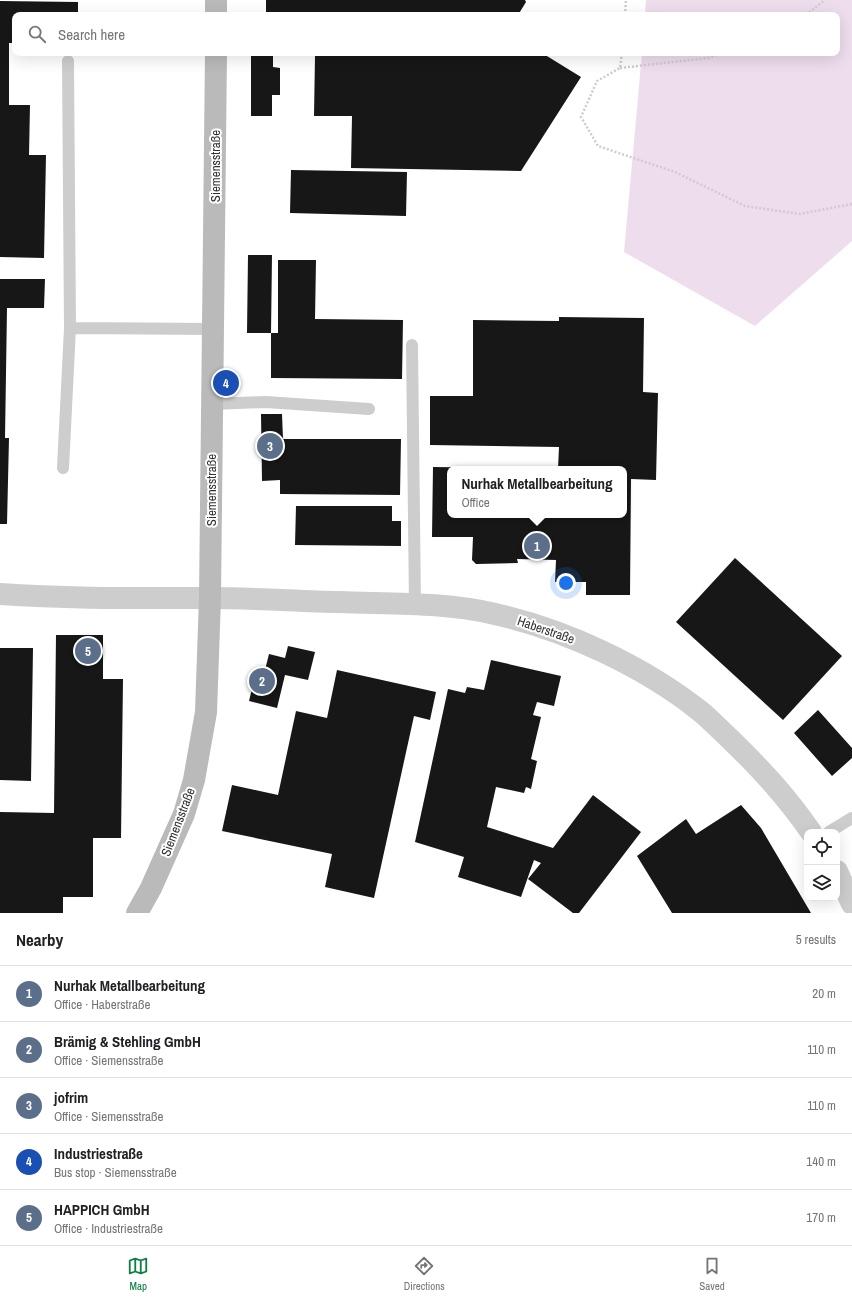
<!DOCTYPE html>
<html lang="en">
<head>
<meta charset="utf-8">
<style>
	:root { --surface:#fff; --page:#f6f6f6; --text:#202124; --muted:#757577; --line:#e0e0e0; --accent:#0b8043 }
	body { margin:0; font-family:"Archivo Narrow",sans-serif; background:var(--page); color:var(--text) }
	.controls { position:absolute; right:12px; bottom:12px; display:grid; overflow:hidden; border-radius:8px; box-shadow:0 4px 16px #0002 }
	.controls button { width:36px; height:36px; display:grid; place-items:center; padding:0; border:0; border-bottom:1px solid var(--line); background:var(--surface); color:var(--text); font:20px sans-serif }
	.you { position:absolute; left:566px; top:583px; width:14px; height:14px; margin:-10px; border:3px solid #fff; border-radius:50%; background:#1a73e8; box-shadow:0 0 0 6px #1a73e833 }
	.badge { display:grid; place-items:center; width:26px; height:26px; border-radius:50%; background:var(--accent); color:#fff; font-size:13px; font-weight:700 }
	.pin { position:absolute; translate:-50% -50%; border:2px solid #fff; box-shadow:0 1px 4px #0006 }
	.popup { position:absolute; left:447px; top:466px; width:180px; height:52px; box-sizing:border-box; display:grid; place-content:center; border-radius:8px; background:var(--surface); filter:drop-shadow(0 1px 3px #0005); font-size:13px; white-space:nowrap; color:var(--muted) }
	.popup b { font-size:15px; color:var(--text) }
	.popup::after { content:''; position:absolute; left:50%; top:100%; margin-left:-8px; border:8px solid transparent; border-top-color:var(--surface) }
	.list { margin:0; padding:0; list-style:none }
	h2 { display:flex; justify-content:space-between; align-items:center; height:52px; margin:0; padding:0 16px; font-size:17px }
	h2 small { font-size:13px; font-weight:400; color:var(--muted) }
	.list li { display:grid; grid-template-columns:26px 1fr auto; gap:12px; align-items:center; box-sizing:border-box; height:56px; padding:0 16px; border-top:1px solid var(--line) }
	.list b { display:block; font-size:15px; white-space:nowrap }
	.list p { margin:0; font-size:13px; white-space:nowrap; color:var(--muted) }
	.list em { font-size:13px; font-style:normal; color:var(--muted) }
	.icon { flex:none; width:22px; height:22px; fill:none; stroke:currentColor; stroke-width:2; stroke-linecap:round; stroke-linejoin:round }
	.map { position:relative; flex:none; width:852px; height:913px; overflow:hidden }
	.search { position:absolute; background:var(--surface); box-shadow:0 4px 16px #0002; left:12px; right:12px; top:12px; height:44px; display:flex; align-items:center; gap:10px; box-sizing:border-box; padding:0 14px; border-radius:8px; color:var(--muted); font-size:15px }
	.sheet { height:332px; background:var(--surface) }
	nav { display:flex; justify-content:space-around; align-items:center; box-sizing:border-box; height:56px; border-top:1px solid var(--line); background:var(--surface); font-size:11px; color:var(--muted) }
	nav a { display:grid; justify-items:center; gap:2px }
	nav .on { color:var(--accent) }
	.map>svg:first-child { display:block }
	.green { fill:#eedded }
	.building { fill:#171717 }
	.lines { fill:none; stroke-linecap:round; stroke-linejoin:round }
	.path { stroke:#cdcdcd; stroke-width:2.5; stroke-dasharray:2 2; stroke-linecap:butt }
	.lane { stroke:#cdcdcd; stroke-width:12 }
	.street { stroke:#cdcdcd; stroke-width:22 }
	.secondary { stroke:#bababa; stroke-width:22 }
	.labels { text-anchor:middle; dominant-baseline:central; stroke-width:4; stroke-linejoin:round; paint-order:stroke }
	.street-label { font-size:13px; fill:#303030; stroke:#fff }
</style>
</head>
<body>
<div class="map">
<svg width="852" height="913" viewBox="0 0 852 913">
	<rect width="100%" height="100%" fill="#fff"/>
	<path class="green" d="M646 0H852V241L755 326 624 252 642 53H837V15H645Z"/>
	<path class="building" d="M266 0H525L526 2 518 15H266Z
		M0 1 78 2V15H15V43H9V105H30L29 155H46L44 258 0 257Z
		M251 53H542L581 77 521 171 351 168 352 116H314L315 56H273V67L280 68V95H272V116H251Z
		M291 170 407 172 406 216 290 213Z
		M248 255H272L271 333H247Z
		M278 260H316L315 319 403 320 402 379 271 378V333H278Z
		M0 279H45L44 308H7L5 438H9L7 524H0Z
		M559 317 644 318 643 392 658 393 656 480 631 479 630 595H586V582H555L556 560 517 559 518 563 476 564 472 560 473 537H432L433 467 515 468 450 469V515H624V469H558L559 447 430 445V396H473V320L559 321Z
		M261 414H282L283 439H401L400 495 280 494V480L262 481Z
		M296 506H392V521H401V546L295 545Z
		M735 558 842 656 783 720 676 622Z
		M56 635H103V679H123L121 838H93V897H63V913H0V812L54 813Z
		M288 646 315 652 308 680 285 675 277 708 249 701 257 668 265 670 269 654 285 658Z
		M0 648H33L31 781 0 780Z
		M491 660 561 676 554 706 537 702 533 715 541 717 531 759 537 761 531 789 526 787 524 793 496 787 487 827 553 848 593 795 641 832 579 913H573L528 879 541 863 534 860 521 897 458 877 464 857 415 842 448 689 465 693 467 687 484 690Z
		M337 670 436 692 430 720 414 716 374 898 325 887 332 854 222 831 232 785 278 795 296 711 327 718Z
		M818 710 852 748V758L832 776 794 733Z
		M741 805 761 828 811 913H672L637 856 686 819 696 834Z"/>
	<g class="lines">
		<path class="path" d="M625 15 626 0
			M806 15 825 0
			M622 53 620 68 597 81 581 117 598 146 675 172 745 206 800 214 852 204
			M620 68 708 58 722 53"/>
		<path class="lane" d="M70 328 214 329
			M412 345 415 605
			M212 404 266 402 369 409
			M63 468 70 328 68 61
			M829 832 852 818"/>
		<path class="street" d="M0 594C70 599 140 598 210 598 253 598 296 601 339 602 391 604 445 602 495 614 566 630 643 666 700 711 710 719 719 729 729 738 761 769 786 796 811 832
			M837 871 852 904"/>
		<path class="secondary" d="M216 15V0
			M137 913 151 888 184 814 194 780 206 712 210 598 216 53"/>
	</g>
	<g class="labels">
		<g class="street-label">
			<text transform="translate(215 166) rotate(-90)">Siemensstraße</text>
			<text transform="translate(211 490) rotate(-90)">Siemensstraße</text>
			<text transform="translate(546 630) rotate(19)">Haberstraße</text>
			<text transform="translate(178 822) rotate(-69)">Siemensstraße</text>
		</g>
	</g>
</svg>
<div class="controls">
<button><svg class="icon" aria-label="locate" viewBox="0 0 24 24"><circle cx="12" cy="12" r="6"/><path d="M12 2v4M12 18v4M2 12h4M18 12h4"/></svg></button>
<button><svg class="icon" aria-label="layers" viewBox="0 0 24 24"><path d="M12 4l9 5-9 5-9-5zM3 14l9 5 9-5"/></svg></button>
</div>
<div class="you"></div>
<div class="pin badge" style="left:537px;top:546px;background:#5c6f8a">1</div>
<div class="popup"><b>Nurhak Metallbearbeitung</b>Office</div>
<div class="pin badge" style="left:262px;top:681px;background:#5c6f8a">2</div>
<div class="pin badge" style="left:270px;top:446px;background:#5c6f8a">3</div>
<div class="pin badge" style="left:226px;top:383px;background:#1a4fb4">4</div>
<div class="pin badge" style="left:88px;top:651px;background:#5c6f8a">5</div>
<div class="search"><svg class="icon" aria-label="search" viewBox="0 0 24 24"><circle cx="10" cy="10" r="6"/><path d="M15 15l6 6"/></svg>Search here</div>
</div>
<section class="sheet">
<h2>Nearby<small>5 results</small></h2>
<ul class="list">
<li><span class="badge" style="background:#5c6f8a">1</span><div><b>Nurhak Metallbearbeitung</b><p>Office · Haberstraße</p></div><em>20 m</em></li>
<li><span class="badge" style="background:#5c6f8a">2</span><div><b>Brämig &amp; Stehling GmbH</b><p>Office · Siemensstraße</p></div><em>110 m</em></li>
<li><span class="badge" style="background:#5c6f8a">3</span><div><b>jofrim</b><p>Office · Siemensstraße</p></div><em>110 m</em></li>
<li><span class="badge" style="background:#1a4fb4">4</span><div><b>Industriestraße</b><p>Bus stop · Siemensstraße</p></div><em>140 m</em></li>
<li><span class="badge" style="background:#5c6f8a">5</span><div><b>HAPPICH GmbH</b><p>Office · Industriestraße</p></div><em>170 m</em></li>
</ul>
</section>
<nav>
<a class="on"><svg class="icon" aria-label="map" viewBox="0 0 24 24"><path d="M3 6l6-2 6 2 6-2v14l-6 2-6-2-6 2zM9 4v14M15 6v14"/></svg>Map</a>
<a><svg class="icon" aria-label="directions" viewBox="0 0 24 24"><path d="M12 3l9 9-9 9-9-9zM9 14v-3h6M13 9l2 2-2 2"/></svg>Directions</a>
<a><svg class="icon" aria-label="saved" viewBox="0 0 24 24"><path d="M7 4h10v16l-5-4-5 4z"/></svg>Saved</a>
</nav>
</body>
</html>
